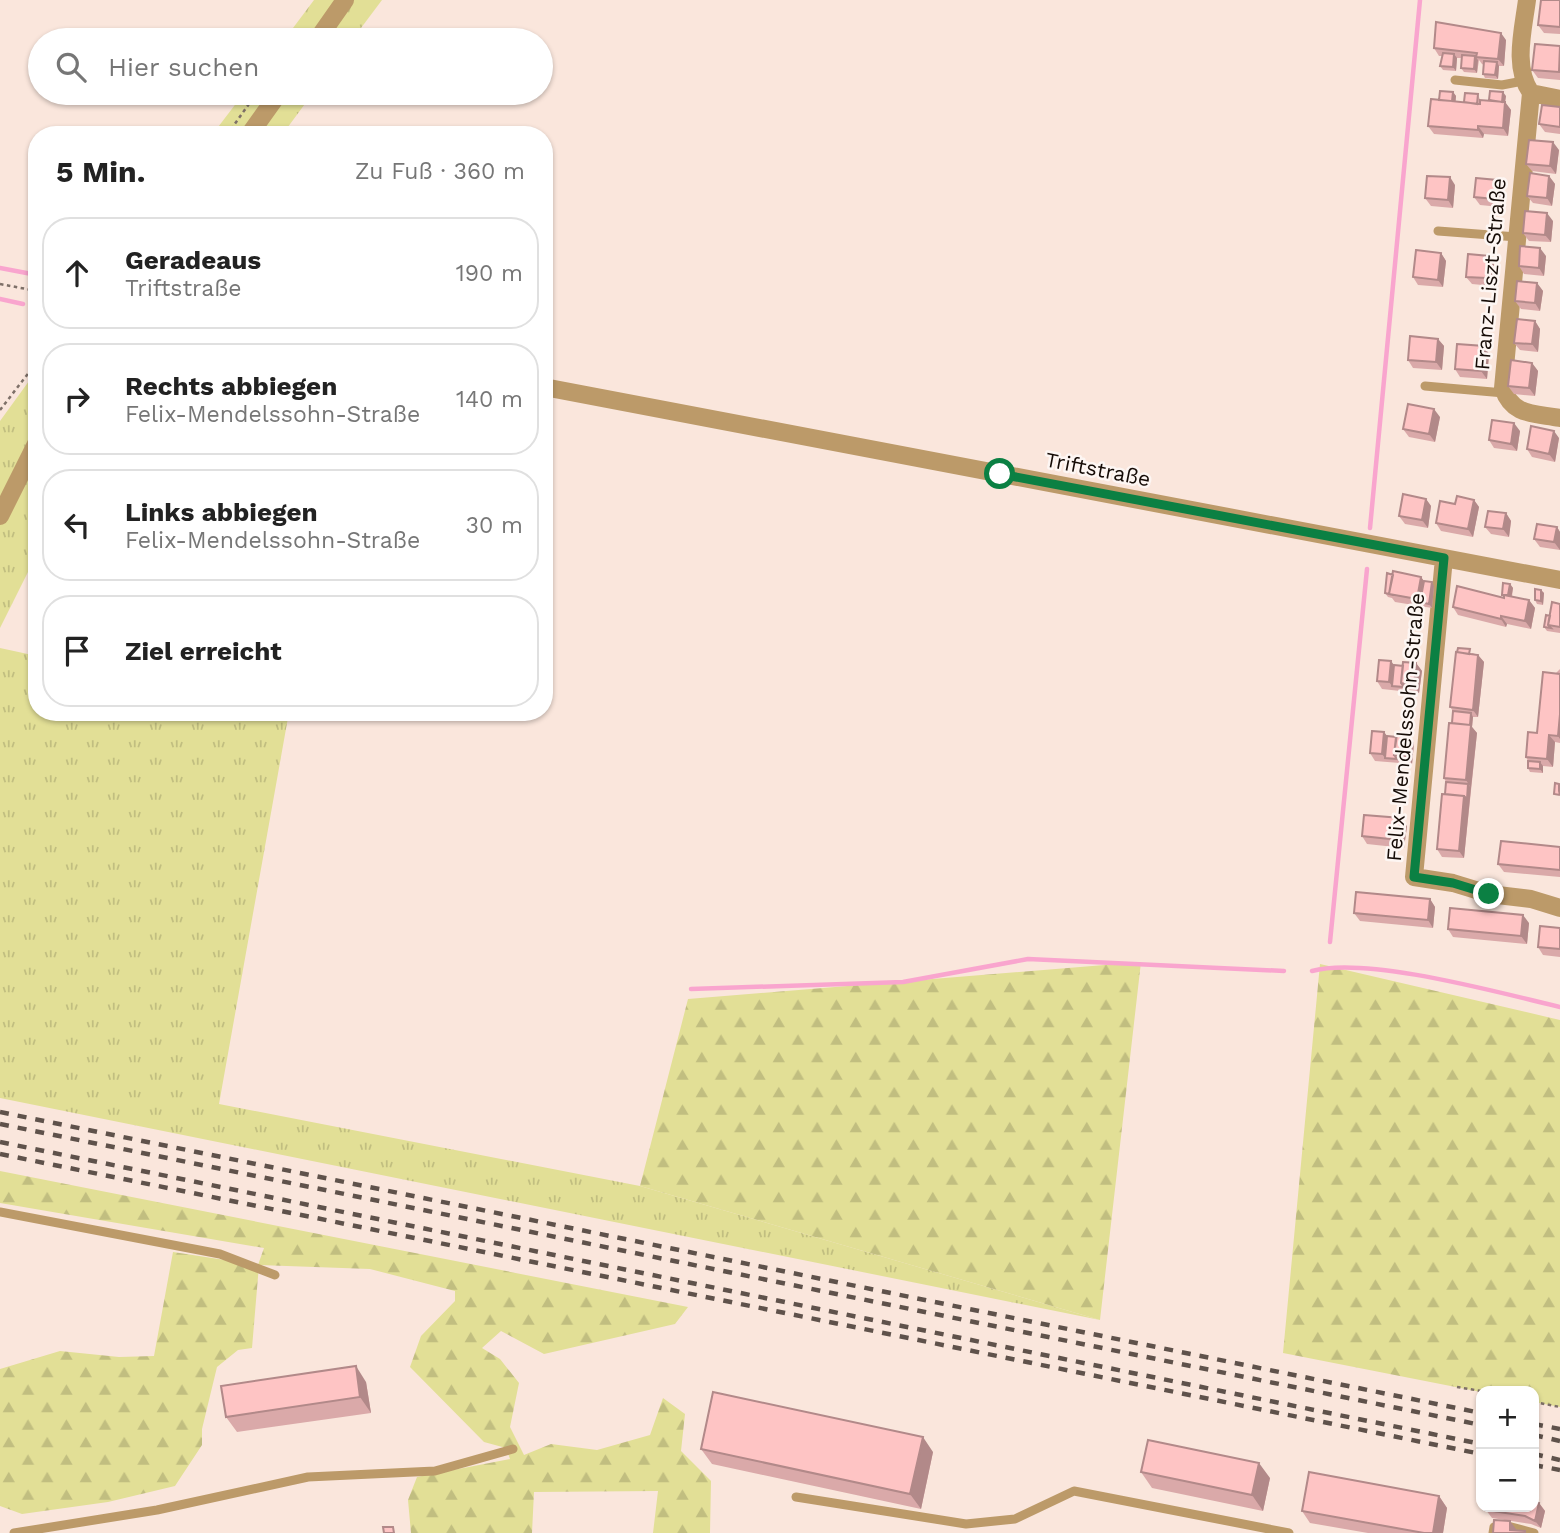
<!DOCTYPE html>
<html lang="de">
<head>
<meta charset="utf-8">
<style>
	:root { --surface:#fff; --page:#f6f6f6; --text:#222; --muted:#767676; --line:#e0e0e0 }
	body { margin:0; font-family:"Work Sans",sans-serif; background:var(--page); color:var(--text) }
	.controls { position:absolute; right:21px; bottom:21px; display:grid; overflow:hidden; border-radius:14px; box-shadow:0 2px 5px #0004 }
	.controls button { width:63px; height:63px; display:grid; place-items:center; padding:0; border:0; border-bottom:2px solid var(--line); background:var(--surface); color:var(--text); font:35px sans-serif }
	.stop { position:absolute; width:21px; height:21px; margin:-16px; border:5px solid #0b8043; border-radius:50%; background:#fff }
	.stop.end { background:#0b8043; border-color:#fff; box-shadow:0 2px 7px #0008 }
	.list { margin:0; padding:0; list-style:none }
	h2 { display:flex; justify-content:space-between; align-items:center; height:91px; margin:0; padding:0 28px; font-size:30px }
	h2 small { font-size:23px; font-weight:400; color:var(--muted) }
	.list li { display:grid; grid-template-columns:46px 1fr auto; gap:21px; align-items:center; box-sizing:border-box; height:112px; margin:0 14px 14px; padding:0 14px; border:2px solid var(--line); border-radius:28px }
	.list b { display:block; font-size:26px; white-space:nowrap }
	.list p { margin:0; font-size:23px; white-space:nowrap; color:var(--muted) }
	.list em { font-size:23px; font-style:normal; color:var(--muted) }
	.icon { flex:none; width:38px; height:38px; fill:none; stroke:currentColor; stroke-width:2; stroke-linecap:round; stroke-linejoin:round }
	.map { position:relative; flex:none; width:1560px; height:1533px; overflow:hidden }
	.search { position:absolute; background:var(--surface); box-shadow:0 2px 5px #0004; left:28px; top:28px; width:525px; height:77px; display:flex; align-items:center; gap:18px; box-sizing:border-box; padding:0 24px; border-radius:38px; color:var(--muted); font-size:26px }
	.panel { position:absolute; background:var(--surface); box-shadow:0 2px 5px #0004; left:28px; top:126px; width:525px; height:595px; border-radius:28px }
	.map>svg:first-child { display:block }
	.grass { fill:url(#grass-tufts) }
	.forest { fill:url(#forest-firs) }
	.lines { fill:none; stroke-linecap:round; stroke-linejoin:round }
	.stream { stroke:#f9a5ce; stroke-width:4.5 }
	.path { stroke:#7e7068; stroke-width:2.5; stroke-dasharray:3.5 3.5; stroke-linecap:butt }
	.lane { stroke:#bc9a69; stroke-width:9 }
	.street { stroke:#bc9a69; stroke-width:18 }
	.rail { stroke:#5f524b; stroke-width:4.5; stroke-dasharray:9 9; stroke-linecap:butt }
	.wall { fill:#daa9a9 }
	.shaded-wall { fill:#b28989 }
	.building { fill:#fec4c4; stroke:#b28989; stroke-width:2 }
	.route { stroke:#0b8043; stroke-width:9 }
	.labels { text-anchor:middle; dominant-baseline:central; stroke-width:5; stroke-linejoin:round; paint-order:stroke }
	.street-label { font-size:21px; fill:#150b06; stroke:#fdf6f3 }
</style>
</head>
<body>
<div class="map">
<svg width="1560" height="1533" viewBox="0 0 1560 1533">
	<defs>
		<pattern id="grass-tufts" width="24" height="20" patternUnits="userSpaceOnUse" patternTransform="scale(1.75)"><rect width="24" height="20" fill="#e2df96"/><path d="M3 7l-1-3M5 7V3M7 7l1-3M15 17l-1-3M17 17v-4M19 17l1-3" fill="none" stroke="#c1be80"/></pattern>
		<pattern id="forest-firs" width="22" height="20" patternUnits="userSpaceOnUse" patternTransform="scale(1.75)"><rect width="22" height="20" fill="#e2df96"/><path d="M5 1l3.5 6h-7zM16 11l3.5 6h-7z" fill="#c1be80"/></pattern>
	</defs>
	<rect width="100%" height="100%" fill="#fae6dc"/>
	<path class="grass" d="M314 0H382L352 40H284Z
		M244 93H313L282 135H212Z
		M37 370V554L0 628V421Z
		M0 648 37 656V712H289L219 1104 640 1186 1100 1320 0 1098Z"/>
	<path class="forest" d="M1141 962 1100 1320 640 1186 688 999Z
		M1320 964 1560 1020V1407L1534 1402V1391L1481 1392 1283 1353Z
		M0 1171 688 1307 675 1324 544 1354 501 1331 482 1348 500 1359 519 1383 510 1427 524 1455 551 1444 597 1450 650 1435 663 1398 685 1414 681 1451 711 1481 710 1533H653L658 1491 534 1492 532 1533H411L408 1500 417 1477 510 1459 506 1448 484 1442 410 1367 421 1336 455 1301V1291L370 1269 259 1265 252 1348 238 1350 217 1367 202 1429V1445L175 1486 108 1502 22 1514 0 1506V1369L60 1351 119 1357 154 1356 173 1252 258 1265 264 1248 0 1203Z"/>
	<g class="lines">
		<path class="stream" d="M0 268 37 275
			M0 299 23 304
			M1370 528 1420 0
			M1330 942 1367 569
			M1312 971C1367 956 1500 993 1560 1007
			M691 989 903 982 1028 959 1284 971"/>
		<path class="path" d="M227 135 251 101
			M0 284 37 291
			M0 410 37 362
			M1457 1387 1481 1391
			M1534 1402 1560 1407"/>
		<path class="lane" d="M1455 80 1502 85 1523 81
			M1438 231 1517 237
			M1425 386 1504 393
			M0 1212 220 1254 275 1275
			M796 1497 966 1524 1015 1519 1074 1491 1289 1533
			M14 1533 157 1510 308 1477 435 1471 513 1449
			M1493 1533 1494 1527 1504 1525 1534 1533"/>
		<path class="street" d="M1527 0C1523 31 1513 67 1531 93L1503 388C1512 416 1534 413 1560 418
			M317 40 345 0
			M1531 93 1560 99
			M249 135 279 93
			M544 387 1560 580
			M0 516 37 442
			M1444 558 1414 877 1453 883 1489 894 1531 899 1560 908"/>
		<path class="rail" d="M0 1112 1481 1413
			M0 1124 1481 1425
			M0 1142 1481 1444
			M0 1154 1481 1454
			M1534 1424 1560 1429
			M1534 1435 1560 1441
			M1534 1454 1560 1460
			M1534 1465 1560 1470"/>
	</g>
	<path class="wall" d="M1560 0V34L1544 33 1538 25Z
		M1506 40 1504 66H1499L1498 79 1485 78 1483 74 1484 65 1482 64 1479 60 1477 73 1464 72 1461 68 1462 58H1457L1456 71 1443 70 1440 66 1442 56H1439L1434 48Z
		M1560 46V80L1538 78 1532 70Z
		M1453 92 1456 96 1455 102H1464L1478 94 1480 100H1489L1506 96 1505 102 1511 110 1508 136 1484 134 1483 138 1434 134 1428 126 1439 100Z
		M1560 107V134L1545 132 1539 124Z
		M1559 150 1556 174 1532 171 1526 164Z
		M1549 176 1555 184 1552 206 1533 203 1527 196Z
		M1497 180 1502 188 1500 207 1480 205 1474 197Z
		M1455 185 1453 208 1431 206 1425 198Z
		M1553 221 1551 242 1529 241 1523 233Z
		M1441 253 1446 261 1443 287 1418 285 1413 277Z
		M1489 256 1494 263 1493 286 1472 284 1466 277Z
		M1546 256 1544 276 1524 274 1519 266Z
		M1537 283 1543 291 1540 311 1521 309 1515 301Z
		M1535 321 1540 329 1538 352 1520 350 1514 343Z
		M1438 339 1444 346 1442 370 1413 368 1408 360Z
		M1484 346 1489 354 1487 379 1460 377 1455 369Z
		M1532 363 1538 371 1535 396 1514 394 1508 386Z
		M1440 417 1435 442 1409 437 1403 429Z
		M1520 431 1517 451 1494 448 1489 440Z
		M1559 438 1555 462 1532 457 1527 449Z
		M1426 499 1431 506 1428 528 1405 524 1399 516Z
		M1474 500 1479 507 1473 537 1441 531 1436 523 1455 504Z
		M1506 513 1511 521 1509 537 1491 534 1485 527Z
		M1557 527 1560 532V550L1540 547 1534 539Z
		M1393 575 1421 577 1424 581 1434 586 1432 608 1395 602 1392 598 1388 597 1385 593Z
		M1510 584 1513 588 1512 597 1529 600 1535 608 1531 629 1507 624 1506 627 1458 615 1453 607 1504 598 1502 595Z
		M1541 590 1544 593 1543 605 1537 604 1535 600Z
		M1560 604V633L1547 631 1544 627 1550 616Z
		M1472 653 1478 655 1484 662 1478 717H1473L1472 727 1477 733 1464 858 1442 857 1437 849 1446 782 1444 778 1453 711 1450 707Z
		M1416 663 1422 671 1419 693 1382 689 1377 681 1394 665 1403 666Z
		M1560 669V743L1555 742 1553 767 1543 766V773L1530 772 1528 768V761L1526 757 1537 733 1556 673Z
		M1384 732 1387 736 1396 737 1409 735 1414 743 1412 764 1375 761 1370 753Z
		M1401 818 1407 826 1404 848 1367 844 1362 836Z
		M1560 847V877L1504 872 1498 864Z
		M1430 899 1435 907 1433 928 1360 921 1354 913Z
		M1529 923 1527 944 1453 937 1448 929Z
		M1560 928V957L1543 955 1538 947Z
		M366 1382 371 1413 237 1432 226 1417Z
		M701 1449 933 1452 921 1509 712 1464Z
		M1141 1472 1270 1478 1263 1511 1152 1488Z
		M1439 1496 1447 1508 1443 1533H1368L1310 1523 1302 1511Z
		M1539 1503 1545 1511 1541 1528 1531 1524 1492 1518 1486 1510Z"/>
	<path class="shaded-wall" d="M1501 33 1506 40 1504 66 1498 59Z
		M1454 54 1457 58 1456 71 1453 67Z
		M1475 56 1478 60 1477 73 1474 69Z
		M1497 62 1499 66 1498 79 1495 75Z
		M1453 92 1456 96 1455 109 1452 105Z
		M1503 92 1506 96 1504 109 1502 105Z
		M1505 102 1511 110 1508 136 1503 128Z
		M1478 126 1484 134 1483 138 1478 130Z
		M1553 142 1559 150 1556 174 1550 166Z
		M1549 176 1555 184 1552 206 1547 198Z
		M1450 177 1455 185 1453 208 1448 200Z
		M1497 180 1502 188 1500 207 1495 199Z
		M1547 213 1553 221 1551 242 1545 235Z
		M1540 248 1546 256 1544 276 1539 268Z
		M1441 253 1446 261 1443 287 1438 280Z
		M1489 256 1494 263 1493 286 1487 278Z
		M1537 283 1543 291 1540 311 1535 303Z
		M1535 321 1540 329 1538 352 1532 344Z
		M1438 339 1444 346 1442 370 1436 362Z
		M1484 346 1489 354 1487 379 1481 371Z
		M1532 363 1538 371 1535 396 1529 388Z
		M1434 409 1440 417 1435 442 1429 434Z
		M1514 423 1520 431 1517 451 1511 444Z
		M1554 431 1559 438 1555 462 1549 454Z
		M1426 499 1431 506 1428 528 1422 520Z
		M1474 500 1479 507 1473 537 1468 529Z
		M1506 513 1511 521 1509 537 1503 529Z
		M1557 527 1560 532V550L1554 542Z
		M1421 577 1426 584 1420 602 1422 607 1417 599Z
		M1432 582 1434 586 1432 608 1429 604Z
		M1510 584 1513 588 1511 599 1508 595Z
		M1541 590 1544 593 1543 605 1541 601Z
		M1529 600 1535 608 1531 629 1525 621Z
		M1501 616 1507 624 1506 627 1501 619Z
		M1478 655 1484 662 1478 717 1473 710Z
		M1391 661 1397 669 1392 686 1389 682Z
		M1416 663 1422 671 1419 693 1414 685Z
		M1471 713 1473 717 1472 727 1477 733 1471 788 1466 780Z
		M1560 714V739L1558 736Z
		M1384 732 1390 740 1385 758 1382 754Z
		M1409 735 1414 743 1412 764 1407 756Z
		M1549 735 1555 742 1553 767 1547 759Z
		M1540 762 1543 766V773L1540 769Z
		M1468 784 1471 788 1464 858 1459 851 1464 796Z
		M1401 818 1407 826 1404 848 1399 840Z
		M1430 899 1435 907 1433 928 1428 920Z
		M1523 915 1529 923 1527 944 1521 936Z
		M356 1366 366 1382 371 1413 360 1397Z
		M923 1437 933 1452 921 1509 910 1494Z
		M1259 1463 1270 1478 1263 1511 1252 1495Z
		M1439 1496 1447 1508 1443 1533H1433Z
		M1539 1503 1545 1511 1541 1528 1535 1521Z
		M1510 1521 1519 1533 1510 1530Z"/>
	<path class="building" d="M1541 0H1560V27L1538 25Z
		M1436 22 1501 33 1498 59 1476 57 1477 53 1434 48Z
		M1535 44 1560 46 1559 72 1532 70Z
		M1443 53 1454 54 1453 67 1440 66Z
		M1462 55 1475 56 1474 69 1461 68Z
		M1484 61 1497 62 1495 75 1483 74Z
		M1440 91 1453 92 1452 101 1439 100Z
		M1490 91 1503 92 1502 102 1489 100Z
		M1465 93 1478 94 1477 104 1464 102Z
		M1431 99 1480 104V100L1505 102 1503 128 1478 126V130L1428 126Z
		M1542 105 1560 107V127L1539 124Z
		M1529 140 1553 142 1550 166 1526 164Z
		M1530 173 1549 176 1547 198 1527 196Z
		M1427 176 1450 177 1448 200 1425 198Z
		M1476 178 1497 180 1495 199 1474 197Z
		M1525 211 1547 213 1545 235 1523 233Z
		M1520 246 1540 248 1539 268 1519 266Z
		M1416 250 1441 253 1438 280 1413 277Z
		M1468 254 1489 256 1487 278 1466 277Z
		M1517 281 1537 283 1535 303 1515 301Z
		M1517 319 1535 321 1532 344 1514 343Z
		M1410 336 1438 339 1436 362 1408 360Z
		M1457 344 1484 346 1481 371 1455 369Z
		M1511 360 1532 363 1529 388 1508 386Z
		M1408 404 1434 409 1429 434 1403 429Z
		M1492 420 1514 423 1511 444 1489 440Z
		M1531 426 1554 431 1549 454 1527 449Z
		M1403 494 1426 499 1422 520 1399 516Z
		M1457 496 1474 500 1468 529 1436 523 1440 501 1455 504Z
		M1488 511 1506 513 1503 529 1485 527Z
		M1537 524 1557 527 1554 542 1534 539Z
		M1393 571 1421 577 1417 599 1389 594Z
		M1387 573 1393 575 1389 594 1393 595 1385 593Z
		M1424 581 1432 582 1429 604 1420 602Z
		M1503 583 1510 584 1508 595H1502Z
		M1457 586 1504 598V595L1529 600 1525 621 1501 616V619L1453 607Z
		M1535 589 1541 590V601L1535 600Z
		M1552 602 1560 604V627L1548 625Z
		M1546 615 1550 616 1548 625 1551 628 1544 627Z
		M1458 648 1470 649 1469 654 1457 652Z
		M1456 652 1478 655 1473 710 1450 707Z
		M1379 660 1391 661 1389 682 1377 681Z
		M1403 662 1416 663 1414 685 1401 683Z
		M1394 665 1403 666 1401 683 1404 687 1392 686Z
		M1543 672 1560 674V714L1558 736 1549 735 1547 759 1526 757 1528 732 1537 733Z
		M1453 711 1471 713 1470 725 1452 723Z
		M1449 723 1471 725 1466 780 1444 778Z
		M1372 731 1384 732 1382 754 1370 753Z
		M1397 734 1409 735 1407 756 1394 755Z
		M1387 736 1396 737 1394 755 1397 759 1385 758Z
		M1528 761 1540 762V769L1528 768Z
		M1446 782 1468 784 1467 799 1464 796 1445 794Z
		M1555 783 1559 784V791L1560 795 1554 794Z
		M1442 794 1464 796 1459 851 1437 849Z
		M1364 815 1401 818 1399 840 1362 836Z
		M1501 841 1560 847V870L1498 864Z
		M1356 892 1430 899 1428 920 1354 913Z
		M1450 908 1523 915 1521 936 1448 929Z
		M1540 926 1560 928V949L1538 947Z
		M356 1366 360 1397 226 1417 221 1386Z
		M713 1392 923 1437 910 1494 701 1449Z
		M1148 1440 1259 1463 1252 1495 1141 1472Z
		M1309 1472 1439 1496 1433 1533H1424L1302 1511Z
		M1534 1502 1539 1503 1535 1521 1525 1516 1486 1510 1487 1507H1534Z
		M1494 1520 1510 1521V1530L1525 1531V1533H1493Z
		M383 1527H393L394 1533H384Z"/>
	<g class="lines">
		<path class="route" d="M1000 474 1444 558 1414 877 1453 883 1489 894"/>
	</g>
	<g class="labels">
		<g class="street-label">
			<text transform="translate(1490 274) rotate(-85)">Franz-Liszt-Straße</text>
			<text transform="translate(1098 469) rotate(11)">Triftstraße</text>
			<text transform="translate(1405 727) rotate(-85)">Felix-Mendelssohn-Straße</text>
		</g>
	</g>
</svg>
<div class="controls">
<button>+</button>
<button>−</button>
</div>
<div class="stop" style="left:1000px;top:474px"></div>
<div class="stop end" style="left:1489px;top:894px"></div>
<div class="search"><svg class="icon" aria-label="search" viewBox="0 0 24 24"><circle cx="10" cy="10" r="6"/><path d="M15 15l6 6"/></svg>Hier suchen</div>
<section class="panel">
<h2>5 Min.<small>Zu Fuß · 360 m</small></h2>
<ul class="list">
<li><svg class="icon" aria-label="ahead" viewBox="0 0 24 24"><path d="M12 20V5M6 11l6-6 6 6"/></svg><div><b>Geradeaus</b><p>Triftstraße</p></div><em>190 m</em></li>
<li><svg class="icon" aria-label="right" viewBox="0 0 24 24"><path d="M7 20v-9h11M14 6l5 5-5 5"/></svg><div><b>Rechts abbiegen</b><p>Felix-Mendelssohn-Straße</p></div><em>140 m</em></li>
<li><svg class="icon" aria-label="left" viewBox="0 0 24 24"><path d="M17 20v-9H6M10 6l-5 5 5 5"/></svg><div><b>Links abbiegen</b><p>Felix-Mendelssohn-Straße</p></div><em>30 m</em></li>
<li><svg class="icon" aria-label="arrive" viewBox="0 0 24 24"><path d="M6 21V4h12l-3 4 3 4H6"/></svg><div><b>Ziel erreicht</b></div></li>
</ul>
</section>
</div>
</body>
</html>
